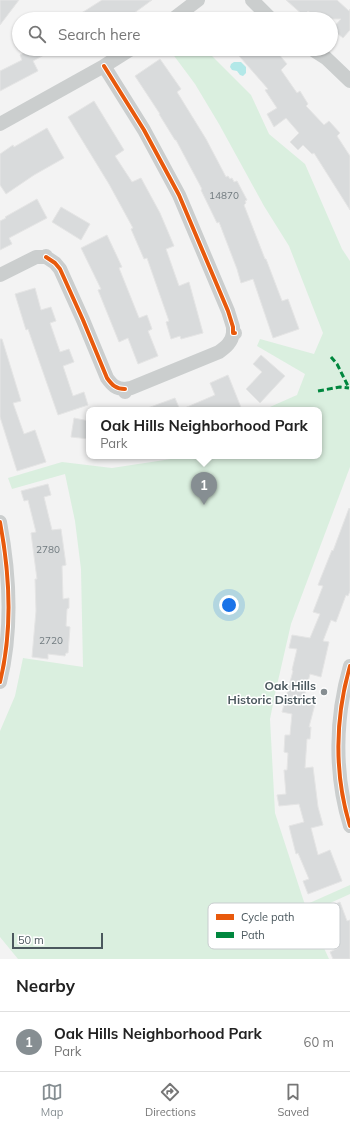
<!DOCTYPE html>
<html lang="en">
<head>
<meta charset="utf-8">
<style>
	:root { --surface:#fff; --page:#f6f6f6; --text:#222; --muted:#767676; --line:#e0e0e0; --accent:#868e92 }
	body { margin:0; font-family:Mulish,sans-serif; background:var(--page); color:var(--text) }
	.scale { position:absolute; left:12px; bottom:10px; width:91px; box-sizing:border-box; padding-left:4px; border:2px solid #4b585e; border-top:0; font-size:11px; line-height:14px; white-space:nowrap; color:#4b585e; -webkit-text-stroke:3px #fff; paint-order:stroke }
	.you { position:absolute; left:229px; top:605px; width:14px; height:14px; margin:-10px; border:3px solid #fff; border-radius:50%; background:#1a73e8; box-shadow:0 0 0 6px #1a73e833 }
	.badge { display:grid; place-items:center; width:26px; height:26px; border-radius:50%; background:var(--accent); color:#fff; font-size:13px; font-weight:700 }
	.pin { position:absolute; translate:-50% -33px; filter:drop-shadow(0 1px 2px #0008) }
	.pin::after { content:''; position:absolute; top:21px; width:14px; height:12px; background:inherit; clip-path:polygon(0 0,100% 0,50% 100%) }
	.popup { position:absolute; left:86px; top:407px; width:236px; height:52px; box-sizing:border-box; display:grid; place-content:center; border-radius:8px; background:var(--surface); filter:drop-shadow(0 1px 3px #0005); font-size:13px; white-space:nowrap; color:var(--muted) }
	.popup b { font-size:15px; color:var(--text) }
	.popup::after { content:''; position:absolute; left:50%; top:100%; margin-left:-8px; border:8px solid transparent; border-top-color:var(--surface) }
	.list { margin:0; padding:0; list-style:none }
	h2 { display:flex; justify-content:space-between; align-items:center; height:52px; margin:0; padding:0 16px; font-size:17px }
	h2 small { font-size:13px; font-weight:400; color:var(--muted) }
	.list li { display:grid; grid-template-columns:26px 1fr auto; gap:12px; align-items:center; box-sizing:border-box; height:60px; padding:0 16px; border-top:1px solid var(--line) }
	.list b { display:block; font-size:15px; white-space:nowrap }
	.list p { margin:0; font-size:13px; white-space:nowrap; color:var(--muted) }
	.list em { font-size:13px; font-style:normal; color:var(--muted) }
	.icon { flex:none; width:22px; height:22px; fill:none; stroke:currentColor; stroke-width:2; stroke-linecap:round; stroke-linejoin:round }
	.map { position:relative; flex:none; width:350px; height:959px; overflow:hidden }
	.search { position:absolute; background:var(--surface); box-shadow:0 1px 3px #0004; left:12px; right:12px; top:12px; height:44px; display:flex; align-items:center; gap:10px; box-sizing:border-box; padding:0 14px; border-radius:22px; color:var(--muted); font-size:15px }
	.sheet { height:112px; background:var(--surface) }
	nav { display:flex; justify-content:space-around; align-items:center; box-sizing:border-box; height:56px; border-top:1px solid var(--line); background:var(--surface); font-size:11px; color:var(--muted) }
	nav a { display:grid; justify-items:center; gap:2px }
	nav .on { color:var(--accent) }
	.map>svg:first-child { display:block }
	.green { fill:#daefdf }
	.water { fill:#b3e8e8 }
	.building { fill:#d9dbdc; stroke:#e5e5e5 }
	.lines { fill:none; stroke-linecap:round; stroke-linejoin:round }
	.minor { stroke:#cbcece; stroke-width:14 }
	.quiet { stroke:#00873e; stroke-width:3; stroke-dasharray:6 3; stroke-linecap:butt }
	.cycleway-casing { stroke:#fff; stroke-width:6 }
	.cycleway { stroke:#e8590c; stroke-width:4 }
	.poi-dot { fill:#868e92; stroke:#fff; stroke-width:1.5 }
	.labels { text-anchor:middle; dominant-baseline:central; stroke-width:3; stroke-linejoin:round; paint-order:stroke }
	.number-label { font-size:10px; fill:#707a7f }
	.poi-label { font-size:12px; font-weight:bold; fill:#4b585e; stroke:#fff; text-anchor:end }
	.key { fill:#fff; stroke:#c9cdcf; stroke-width:1 }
	.key-label { font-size:11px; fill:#4b585e }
</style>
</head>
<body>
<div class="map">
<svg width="350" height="959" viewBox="0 0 350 959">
	<rect width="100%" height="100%" fill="#f3f3f3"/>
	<path class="green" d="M169 49H205L251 95 269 134 305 164 342 249 350 261V467L291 624 275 694 270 719 275 813 305 905 350 885V894L308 913 329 959H18L0 937V731L15 696 23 658 83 667 81 569 75 521 65 474 12 489 8 478 62 462 112 468 171 459 175 456H319V410H263L297 395 305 374 257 346 260 339 314 354 323 333 289 246 264 206 219 124 195 84Z"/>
	<path class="water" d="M234 62H241L246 67V73L243 76 240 75 237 71 232 70 230 67 231 64Z"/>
	<path class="building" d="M0 0H19L0 25Z
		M102 0H152L126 19H72Z
		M286 0H337L349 11 350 9V30L343 38 332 29 341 19H318L308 11 304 16Z
		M31 49H55L33 61 38 71 0 91V71L22 60 20 55Z
		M233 49H266L272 56 277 52 287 64 281 70 297 93 300 91 308 104 306 106 324 125 329 121 340 133 337 136 350 156V210L314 153 312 154 303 145 298 150 290 142 299 133 286 118 274 127 267 114 277 108 265 90 268 89Z
		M160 59 181 89 177 92 206 139 226 177 228 176 230 179 232 178 234 182 237 181 247 200 245 201 246 203 244 205 265 259H266L282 301 288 299 299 329 273 338 253 279 241 283 237 269 219 222 217 223 201 190 202 189 176 140H175L159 114H160L135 76Z
		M94 101 124 150 115 156 132 182 141 178 160 213 174 246 166 249 179 286 189 282 203 333 181 339 180 336 171 339 166 322 169 321 147 258 144 259 131 229 133 228 109 184 68 117Z
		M47 128 64 158 34 175 6 194 0 185V154L13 145 14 147Z
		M37 199 47 218 9 238 12 244 0 250V221L6 218 5 217Z
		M61 207 90 224 81 240 52 222Z
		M107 235 122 267 119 268 139 318 147 315 152 329 148 331 158 356 138 364 128 338 119 342 98 290 101 289 81 248Z
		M35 288 41 310 51 307 56 321 50 323 60 352 69 349 74 362 63 366 73 396 84 392 88 405 58 415 28 329 26 330 15 294Z
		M0 339H2L21 401 13 403 24 434 35 430 46 462 17 471 0 417Z
		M261 355 285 376 260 403 246 389 262 372 253 364Z
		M228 375 242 410H145V409L175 398 180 410 215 395 210 383Z
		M74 418 89 421V439L71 437Z
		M48 484 51 495 44 497 52 530 61 529 66 565 62 566 63 599 69 598V608L67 609 66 626 70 627 68 653H66L65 656 48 654V659L32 657 36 611 35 579H37L31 533 36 532 28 500 24 501 21 491Z
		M349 508 350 509V591L348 596 346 595 336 622 331 620 323 641 329 642 321 677 310 674 303 701 315 704 309 727H311L310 739H307L305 768 313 767 318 807 323 825 311 828 318 855 330 850 342 881 308 894 303 881 309 879 298 853 296 854 289 826 304 822 299 804 279 806 277 795 286 794 284 770H287L288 753 284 752 285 735H290L292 714 282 712 293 671 292 670 297 649 289 648 292 635 310 638 320 614 313 612 323 586 318 585 332 550 333 551Z
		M340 902 347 921 350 920V959H333L330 952 338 948 322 910Z"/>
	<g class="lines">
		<path class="minor" d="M252 0 271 19
			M173 19 198 0
			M312 49 326 58 350 81
			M104 66 144 130 179 195 228 311 233 327V333H235
			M0 124 104 66 131 49
			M46 257 55 263 60 269 83 320 107 378C112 385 116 389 125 389
			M0 275 36 257H46V256
			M125 392V389L131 388 219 352C226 347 232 342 233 333
			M0 522C10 575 13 629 0 682
			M350 666C335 718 334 774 350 826"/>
		<path class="quiet" d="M331 357 337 364 349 388
			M318 391 340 387 349 388"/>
		<g class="cycleway-casing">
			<path id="cycleway" d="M104 66 144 130 179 195 228 311 233 327V333H235
				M46 257 55 263 60 269 83 320 107 378C112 385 116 389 125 389
				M0 522C10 575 13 629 0 682
				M350 666C335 718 334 774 350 826"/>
		</g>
		<use href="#cycleway" class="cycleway"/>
	</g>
	<circle class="poi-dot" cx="324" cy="692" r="4"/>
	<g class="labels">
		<g class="number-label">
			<text x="224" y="195">14870</text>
			<text x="48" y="549">2780</text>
			<text x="51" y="640">2720</text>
		</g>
		<g class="poi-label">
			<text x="316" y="685">Oak Hills<tspan x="316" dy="14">Historic District</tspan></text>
		</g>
	</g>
	<rect x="208" y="903" width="132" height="46" rx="6" class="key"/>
	<rect x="216" y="914" width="18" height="6" fill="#e8590c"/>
	<rect x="216" y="932" width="18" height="6" fill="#00873e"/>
	<g class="key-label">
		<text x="241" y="921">Cycle path</text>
		<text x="241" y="939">Path</text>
	</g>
</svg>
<div class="scale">50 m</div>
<div class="you"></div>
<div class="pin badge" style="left:204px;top:505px">1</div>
<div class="popup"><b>Oak Hills Neighborhood Park</b>Park</div>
<div class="search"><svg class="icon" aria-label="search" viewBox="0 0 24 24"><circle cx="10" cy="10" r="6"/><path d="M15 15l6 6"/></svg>Search here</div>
</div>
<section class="sheet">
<h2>Nearby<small></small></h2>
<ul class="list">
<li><span class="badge">1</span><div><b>Oak Hills Neighborhood Park</b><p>Park</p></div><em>60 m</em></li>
</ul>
</section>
<nav>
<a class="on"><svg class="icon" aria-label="map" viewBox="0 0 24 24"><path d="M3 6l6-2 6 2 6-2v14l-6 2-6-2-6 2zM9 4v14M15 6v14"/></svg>Map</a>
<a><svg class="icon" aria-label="directions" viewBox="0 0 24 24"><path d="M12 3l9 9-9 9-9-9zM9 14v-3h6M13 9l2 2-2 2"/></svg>Directions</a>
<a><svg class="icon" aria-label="saved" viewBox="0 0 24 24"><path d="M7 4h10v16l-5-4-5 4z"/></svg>Saved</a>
</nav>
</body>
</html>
